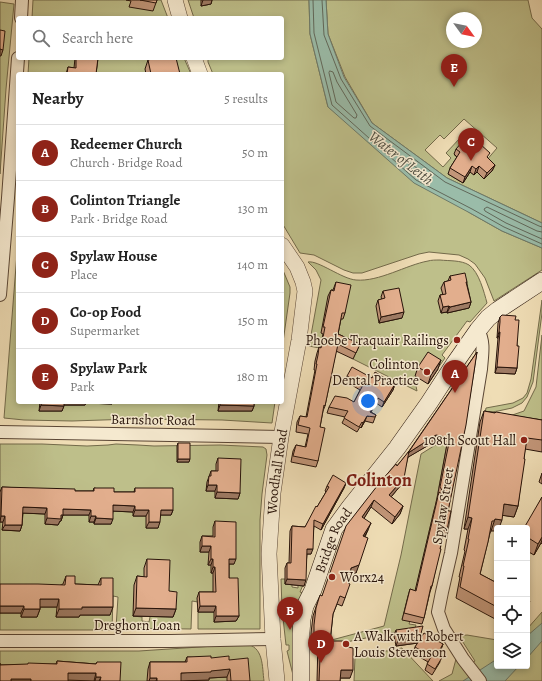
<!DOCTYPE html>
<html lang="en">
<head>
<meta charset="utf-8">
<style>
	:root { --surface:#fff; --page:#f6f6f6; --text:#222; --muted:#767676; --line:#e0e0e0; --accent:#8f2418 }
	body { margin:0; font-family:Alegreya,serif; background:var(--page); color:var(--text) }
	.controls { position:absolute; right:12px; bottom:12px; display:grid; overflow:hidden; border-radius:4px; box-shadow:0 2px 6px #0003 }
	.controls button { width:36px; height:36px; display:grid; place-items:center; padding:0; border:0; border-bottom:1px solid var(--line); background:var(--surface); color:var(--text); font:20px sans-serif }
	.compass { position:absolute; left:446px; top:12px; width:36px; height:36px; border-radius:50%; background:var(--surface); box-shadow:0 2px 6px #0003; rotate:123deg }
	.you { position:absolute; left:368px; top:401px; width:14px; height:14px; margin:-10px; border:3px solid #fff; border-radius:50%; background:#1a73e8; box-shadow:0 0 0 6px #1a73e833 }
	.badge { display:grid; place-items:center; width:26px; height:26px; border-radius:50%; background:var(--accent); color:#fff; font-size:13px; font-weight:700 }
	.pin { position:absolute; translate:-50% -33px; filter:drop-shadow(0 1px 2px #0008) }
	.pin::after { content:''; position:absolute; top:21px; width:14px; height:12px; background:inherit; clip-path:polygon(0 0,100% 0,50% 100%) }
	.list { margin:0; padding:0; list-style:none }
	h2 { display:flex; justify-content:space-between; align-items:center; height:52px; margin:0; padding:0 16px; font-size:17px }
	h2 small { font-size:13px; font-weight:400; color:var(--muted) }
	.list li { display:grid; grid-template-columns:26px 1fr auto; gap:12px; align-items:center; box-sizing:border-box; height:56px; padding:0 16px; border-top:1px solid var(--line) }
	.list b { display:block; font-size:15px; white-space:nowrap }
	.list p { margin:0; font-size:13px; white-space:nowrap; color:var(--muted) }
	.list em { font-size:13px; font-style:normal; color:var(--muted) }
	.icon { flex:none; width:22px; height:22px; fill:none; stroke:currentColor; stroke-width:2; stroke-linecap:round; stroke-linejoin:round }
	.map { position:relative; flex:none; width:542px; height:681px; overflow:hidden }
	.search { position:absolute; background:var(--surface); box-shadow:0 2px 6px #0003; left:16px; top:16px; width:268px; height:44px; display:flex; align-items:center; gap:10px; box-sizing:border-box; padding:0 14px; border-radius:4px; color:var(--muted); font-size:15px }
	.panel { position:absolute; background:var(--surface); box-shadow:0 2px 6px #0003; left:16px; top:72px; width:268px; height:332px; border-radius:4px }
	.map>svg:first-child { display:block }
	.green { fill:#bebf8a; stroke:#736a4a; fill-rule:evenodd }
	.water { fill:#9abca9; stroke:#6c7969 }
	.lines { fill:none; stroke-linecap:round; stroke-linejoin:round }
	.shore { stroke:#61685a; stroke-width:1 }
	.minor-casing { stroke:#5a4635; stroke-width:14 }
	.tertiary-casing { stroke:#5a4635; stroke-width:16 }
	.secondary-casing { stroke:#28140a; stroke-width:18 }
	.minor { stroke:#f5e9cf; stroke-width:12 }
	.tertiary { stroke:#f5e9cf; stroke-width:15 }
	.secondary { stroke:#f5e9cf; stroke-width:17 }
	.wall { fill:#c29679; stroke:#28140a }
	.shaded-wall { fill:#9e7a63; stroke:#28140a }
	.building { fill:#e2ae8d; stroke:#28140a }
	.poi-dot { fill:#8f2418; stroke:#f5e9cf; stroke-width:1.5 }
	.labels { text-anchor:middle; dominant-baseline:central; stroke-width:3; stroke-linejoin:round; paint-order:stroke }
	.poi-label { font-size:14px; fill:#28140a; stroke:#f5e9cf; text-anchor:end }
	.street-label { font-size:14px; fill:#28140a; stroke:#f5e9cf }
	.water-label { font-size:15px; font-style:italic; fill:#504f42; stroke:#f5e9cf }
	.district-label { font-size:18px; font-weight:bold; fill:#7a1f14; stroke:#f5e9cf }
</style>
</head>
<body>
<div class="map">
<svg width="542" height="681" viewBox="0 0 542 681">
	<rect width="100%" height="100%" fill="#efddb5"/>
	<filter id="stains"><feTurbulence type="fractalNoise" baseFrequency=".005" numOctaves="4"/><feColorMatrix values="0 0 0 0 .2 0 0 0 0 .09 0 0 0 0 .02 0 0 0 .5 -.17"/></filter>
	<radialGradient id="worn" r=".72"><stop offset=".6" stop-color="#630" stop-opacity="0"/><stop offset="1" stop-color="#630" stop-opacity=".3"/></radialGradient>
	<path class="green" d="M33 0H161L168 18H32Z
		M188 0H309L310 34 328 107 470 213 502 231 542 248V270L494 301 485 278 475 264 468 259 459 255 429 252 419 254 362 273H353L344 270 314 255 300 253 282 223V74H213L208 62V58H282V18H194Z
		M326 0H528L532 18 542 29V223L447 178 372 123 345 77 328 34ZM452 18H476V42H452ZM464 119 497 148 474 175 470 172 463 183 448 174 458 158 454 155 467 140 463 137H461L446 153 451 158 443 167 425 150 440 135 444 139Z
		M0 2 14 4 6 89 0 174Z
		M29 58H184L191 74H28Z
		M18 241V402H275L272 423 222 420 133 419 72 421 24 420 4 418Z
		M440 260C449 261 461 260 469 265 479 272 484 292 487 303L470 322 467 321 442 355 445 358 438 368 432 364 415 376 420 379 416 386 417 391 353 359 357 350 344 344 340 352 309 346 321 280 316 270 308 262C318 260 342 279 356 280 379 282 406 265 428 261 431 260 436 260 440 260Z
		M282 268 290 287V293L282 349Z
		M542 300V313L533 382 527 397 522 403 512 408 498 411 485 413 486 408 513 403 523 398 527 393 531 379Z
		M542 335V430L495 421 524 411 536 387Z
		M445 439V443L447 444 435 508 434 510 414 597 409 614 404 613 402 619 410 621 409 624 416 625 415 628 312 649 313 645 384 626 401 555 421 454Z
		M0 444H42L87 446 108 445 116 444 138 445 154 446 220 445 263 447 266 449 267 455 262 494 260 520V629H198V602L192 601 191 629 116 628 118 597 113 596 112 630H0ZM144 585 150 617 149 622 142 621V617L133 616Z
		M281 579H285V584H292V587L298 588V585H303L300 592 304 593 293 675 287 651 289 650V645H286L282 609Z
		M542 612V681H439L452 674 456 659 464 669 475 661 459 636 467 635 497 640V666H527V629Z
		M245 644C264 646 262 667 264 681H0V651H139Z
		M402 648 433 681H354L355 657Z"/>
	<path class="water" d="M309 0H326L328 34 344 77 372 123 447 178 542 223V248L502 231 470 213 414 183 328 107 310 34Z
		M542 623V641L527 658V636Z
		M497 659V666H519L505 681H463Z"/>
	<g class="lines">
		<path class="shore" d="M313 0 314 33 332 105 416 180 472 209 504 227 542 244
			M322 0 324 35 341 79 370 126 445 182 539 226 542 227
			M330 71 333 72 337 82 357 115 356 118H354L336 102 329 73Z
			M410 163 429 177 430 179 427 180 419 176 409 166V165Z
			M542 232 537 231 487 207 484 209 485 211 506 223 542 239"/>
		<g class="minor-casing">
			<path id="minor" d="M21 18 22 0
				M0 295 8 198 18 58
				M478 330C485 342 482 355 481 369L451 553 442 592 438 612 444 629 463 659 480 681
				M0 432 281 437
				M0 641H171L273 639"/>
		</g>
		<g class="tertiary-casing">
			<g id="tertiary">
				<path d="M175 0 180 18"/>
				<path d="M194 58 200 74"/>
				<path id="s1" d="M277 681 273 639 269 554 273 493 281 437 299 340 305 291 303 282 297 267 282 245"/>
			</g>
		</g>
		<g class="secondary-casing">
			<g id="secondary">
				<path id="s2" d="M301 681V633L302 619 305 606 313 590 334 529 350 507 397 448 429 403 455 363 478 330 488 318 498 310 542 281"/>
			</g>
		</g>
		<use href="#minor" class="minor"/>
		<use href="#tertiary" class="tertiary"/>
		<use href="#secondary" class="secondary"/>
	</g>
	<path class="wall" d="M126 0H157L153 11 129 7 131 1Z
		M201 0H212L211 4 201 6Z
		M75 58H98L96 74H66L68 67 74 68Z
		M148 60 180 74H146L145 69Z
		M456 149 488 159 495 165 492 171 484 179 477 172 474 175 470 172 463 183 448 174 450 168 457 157 454 154Z
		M450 276 467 282V284L471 302 469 308 447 313V312L441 313 438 301 440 295H443L441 288 444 282 448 281Z
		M336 282 345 313 343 319H341L338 334 360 344 353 359 336 351 325 406 323 411 320 427 318 461 316 467 291 462 293 451 296 445 305 447 308 434 296 432 297 422 300 416 306 417 315 370H314L315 361 317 353 319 347 320 348 323 334 321 333 328 296 331 290H333Z
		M383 291 402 318 379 323 376 306 378 300 382 299 381 297Z
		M500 317 515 320 517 346V368L515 374 495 373 498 338H497L498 323Z
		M477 352 448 511 447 530 445 537 443 536 432 586 430 592 424 618 422 624 402 620 408 596 410 589 415 591 438 494V493L447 444 434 442 408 457 401 485 391 497 403 506 400 514 392 524 371 507 364 518 368 530 365 537 356 573 350 575 348 583 345 598 342 606 337 604 333 614 330 642 348 647 350 678H340V681H317L318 642 311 644V633L313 616 319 598 322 596 381 481 397 466 407 454Z
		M418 367 438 369 428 384 415 376Z
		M347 376 372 378 395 384 393 390 382 407 376 403 371 412 376 415 373 423 365 421 361 428 360 427 357 432 342 423 345 417 327 413 329 407 354 402 360 390 345 381Z
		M40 402H112V404L86 403 85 405H64L62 411H39Z
		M219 402H254V406L252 411H218Z
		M484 411 542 420V452L525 449 518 506 514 517 502 515 491 531 490 533 480 574 497 583V620L456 598 460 577H459L465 551 464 550 468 529H464L480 422Z
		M178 443 189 462H177V446Z
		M218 458 240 493 238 499 215 498V491H206L207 482 211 471H216V464Z
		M542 473V484L539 482Z
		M346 483 344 488 321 530 314 526 311 554H307L304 586 285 584V568L287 563H289L290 531 292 526 305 527 326 492 325 491 327 486Z
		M2 487 75 491H93L94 488 114 492H134L135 488 173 510 171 515H160L158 528H146V516H133V512L113 511 111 524H94V522H89V515H63L61 521H60L58 525 45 524V514L23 513 22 525 20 531 2 530 3 522H0V492Z
		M542 497V544L541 543 534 555 527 551V528Z
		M215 521 234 564H229V578L239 616 236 621 214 622V612H198L197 598 199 592H213V573H211V565H208L209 552H200V542L202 536H213V527Z
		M147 559 176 609 173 617 133 616 134 585 137 576 144 577V568Z
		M66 576 75 584 98 585 101 578 110 615H80L79 617H56L57 607H40V609L37 617H21V613H0L63 584Z
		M396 630 419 641 443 644 439 653 440 662 432 675 425 670 428 662 413 653 415 647 418 643 396 646 394 636Z
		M187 657 229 660 250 681H227V677L209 678V680L181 681H147L148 669 150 662H185Z
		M57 661 96 664 97 662 120 681 68 680V681H0V665L56 664Z"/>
	<path class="shaded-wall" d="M203 0H212L211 4 201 6Z
		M0 49 3 50 1 56H0Z
		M495 165 492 171 484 179 487 173Z
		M472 166 470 172 463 183 465 177Z
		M479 166 477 172 474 175 476 169Z
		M471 302 469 308 447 313 450 307Z
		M449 306 447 312 441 313 443 307Z
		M404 312 402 318 379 323 381 317Z
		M499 332H500L498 338H497Z
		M441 360 438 369 428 384 431 375Z
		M497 367 517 368 515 374 495 373Z
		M395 384 393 390 382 407 384 402Z
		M378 398 376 403 368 417 370 412Z
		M63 402H112V404L86 403 85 405H62Z
		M41 405 64 406 62 411H39Z
		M220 405 254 406 252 411H218Z
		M367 416 365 421 361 428 363 423Z
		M436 435 434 442 405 459 408 453Z
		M178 459H190L189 462H177Z
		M404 478 401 485 386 503 389 495Z
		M346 483 344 488 321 530 323 524Z
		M208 485H217L215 491H206Z
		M217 492 240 493 238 499 215 498Z
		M374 500 371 507 360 525 362 517Z
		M504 504 518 506 514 517 500 515Z
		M113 505 135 506 133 512 111 511Z
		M403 506 400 514 392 524 395 517Z
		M23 507 47 508 45 514 21 513Z
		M63 509 91 510 89 515H63L61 521H60L58 525 45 524 47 518Z
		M135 510H149L146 516H133Z
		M161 510H173L171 515H158Z
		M1 516H5L3 522H0Z
		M91 516H96L94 522H89Z
		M468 517 472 518 468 529H464Z
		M96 518 113 519 111 524H94Z
		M495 519 502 520 499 528H497V531H491Z
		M149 522H160L158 528H146Z
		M371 523 368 530 360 544 363 536Z
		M5 525H22L20 531 2 530Z
		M542 537V540L541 543 534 555 538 544Z
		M202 546H211L209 552H200Z
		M307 549H313L311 554H305Z
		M211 559H213L211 565H208Z
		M229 559H236L234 564H227Z
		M359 565 356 573 348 575 351 568Z
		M213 567H215L213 573H211Z
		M287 579 306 580 304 586 285 584Z
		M40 599H59L57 607H37Z
		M0 606H24L21 613H0Z
		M200 606H216L214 612H198Z
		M82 607H113L110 615H80L79 617H56L59 609Z
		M136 608 176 609 173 617 133 616Z
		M24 609H40L37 617H21Z
		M216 616H239L236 621 214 622Z
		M321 635 318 642 311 644 314 636Z
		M420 637 418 643 396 646 398 640Z
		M443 644 441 650 436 659 438 653Z
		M230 669 227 677 209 678V680L179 681 181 673Z
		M341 670H353L350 678H338Z
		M68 673H96L94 681 66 680Z
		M96 677H101L99 681H95Z
		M150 678H157L156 681H149Z
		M11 679H31V681H11Z"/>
	<path class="building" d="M140 0H157L156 3Z
		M0 30 5 31 3 50 0 49Z
		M76 58H98L96 74H67L68 67 76 68Z
		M157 58H176L180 74H156V73L151 74 148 60Z
		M469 134 490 153 487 157 495 165 487 173 479 166 476 169 472 166 465 177 450 168 460 152 456 149Z
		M465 273 467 282H466L471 302 450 307 449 306 443 307 440 295 446 294 444 282 451 280 450 276Z
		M336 282 351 285 345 313H342L338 334 360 344 356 353 338 344 325 406 324 405 320 427 325 428 318 461 293 456 296 445 306 447 310 428 298 425 300 416 307 417 317 364H316L318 355 319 347 321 348 325 327H323L331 290 334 291Z
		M399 288 404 312 381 317 378 300 385 298 383 291Z
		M502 315 516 316 515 320H519L517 346H519L517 368 497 367 500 332H499L500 322V317Z
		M428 352 441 360 431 375 418 367Z
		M477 352 466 425 448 511H451L447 530H444L440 549H441L432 586H431L424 618 404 613 410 589 416 591 439 492 447 498 440 487 450 438 436 435 408 453Z
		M352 367 372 378 375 372 395 384 384 402 378 398 370 412 376 415 375 417 367 416 363 423 362 422 359 427 344 418 348 411 329 407 335 396 347 398 354 402 363 385 347 376Z
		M42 402H64V406L41 405Z
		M220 402H254V406L220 405Z
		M484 411 495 413 496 412 542 420V440L527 438 524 459H525L518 506 504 504 502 520 495 519 494 521H492L488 542 480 574 497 583V607L460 587 464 566H463L469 539H468L472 518 468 517Z
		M178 443H190V459H178Z
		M409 451 404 478 389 495 403 506 395 517 374 500 362 517 371 523 363 536 368 538 359 565 351 568 350 575 348 583 350 584 345 598 340 596 333 614 330 642 333 641H348V647L353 648V670H341L340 681H319L321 635 314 636V625L316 608 319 598 320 595 322 596 346 526 381 481 396 464 397 466Z
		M218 458 241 459 240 493 217 492V485H208L209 476H211V471H218Z
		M333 475 346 483 323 524 314 520 313 549H307L306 580 287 579V563H291L292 526 305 527 316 506 317 507 329 487 327 486Z
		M2 487 75 489V491H94V488H114V492H135V488H173V510H161L160 522H149V510H135V506L113 505V519L96 518V516H91V510L63 509V515H61V519L47 518V508L23 507 22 525H5V516H1Z
		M542 497V537L538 544 527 537V528H524Z
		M215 521 236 522V559H229V578H238L239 616H216V606H200L199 592H216L215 567H213V559H211V546H202V536L215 537Z
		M147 559 170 560 169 591 177 592 176 609 136 608 137 576 147 577Z
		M66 576H75V584L101 585V578H113V607H82V609H59V599H40V609H24V606H0V584H38L65 585Z
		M527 600 530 601 527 606Z
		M423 626 420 637 398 640 396 630Z
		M424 633 443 644 438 653 443 656 435 669 427 664 431 657 415 647Z
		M211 656V658L229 656V660L248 658 250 681H231L230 669 211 671V672L181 673V681H157V678H150V662H187V657Z
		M57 661 96 664 97 662H121L120 681H100L101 677H96V673H68V681H31V679H11V681H0V663V665L28 664V663L57 664Z"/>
	<g class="poi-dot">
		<circle cx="457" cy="340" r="4"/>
		<circle cx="427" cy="372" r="4"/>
		<circle cx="524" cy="440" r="4"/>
		<circle cx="332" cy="577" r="4"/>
		<circle cx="346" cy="644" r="4"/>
	</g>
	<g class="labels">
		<g class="poi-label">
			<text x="449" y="340">Phoebe Traquair Railings</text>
			<text x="419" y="364">Colinton<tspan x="419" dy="16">Dental Practice</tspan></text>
			<text x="516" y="440">108th Scout Hall</text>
			<text x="340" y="577" text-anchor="start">Worx24</text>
			<text x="354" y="636" text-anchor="start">A Walk with Robert<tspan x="354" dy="16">Louis Stevenson</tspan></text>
		</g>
		<g class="street-label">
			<text transform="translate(153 420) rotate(1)">Barnshot Road</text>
			<text stroke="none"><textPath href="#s1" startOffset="210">Woodhall Road</textPath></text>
			<text transform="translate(443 506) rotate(-81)">Spylaw Street</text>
			<text stroke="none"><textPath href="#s2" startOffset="147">Bridge Road</textPath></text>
			<text x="137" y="625">Dreghorn Loan</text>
		</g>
		<g class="water-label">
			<text transform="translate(401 158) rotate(38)">Water of Leith</text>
		</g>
		<g class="district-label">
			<text x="379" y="480">Colinton</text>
		</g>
	</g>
	<rect width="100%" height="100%" filter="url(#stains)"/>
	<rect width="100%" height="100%" fill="url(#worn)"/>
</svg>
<div class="controls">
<button>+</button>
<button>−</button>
<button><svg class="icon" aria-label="locate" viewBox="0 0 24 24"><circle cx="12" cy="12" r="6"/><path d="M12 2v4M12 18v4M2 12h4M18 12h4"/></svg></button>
<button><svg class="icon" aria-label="layers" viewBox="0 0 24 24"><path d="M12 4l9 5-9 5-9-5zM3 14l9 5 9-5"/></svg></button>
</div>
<svg class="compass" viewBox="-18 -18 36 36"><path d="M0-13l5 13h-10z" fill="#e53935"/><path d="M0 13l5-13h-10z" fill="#767676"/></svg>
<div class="you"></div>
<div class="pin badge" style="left:455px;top:393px">A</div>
<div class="pin badge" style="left:290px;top:630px">B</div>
<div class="pin badge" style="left:471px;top:161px">C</div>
<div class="pin badge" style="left:321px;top:663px">D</div>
<div class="pin badge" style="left:454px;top:87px">E</div>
<div class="search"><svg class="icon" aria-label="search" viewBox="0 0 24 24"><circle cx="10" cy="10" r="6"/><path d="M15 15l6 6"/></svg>Search here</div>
<section class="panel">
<h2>Nearby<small>5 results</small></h2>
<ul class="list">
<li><span class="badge">A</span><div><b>Redeemer Church</b><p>Church · Bridge Road</p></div><em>50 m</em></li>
<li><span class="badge">B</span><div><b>Colinton Triangle</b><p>Park · Bridge Road</p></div><em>130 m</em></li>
<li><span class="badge">C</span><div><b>Spylaw House</b><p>Place</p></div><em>140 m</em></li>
<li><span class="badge">D</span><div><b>Co-op Food</b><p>Supermarket</p></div><em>150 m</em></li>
<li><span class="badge">E</span><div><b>Spylaw Park</b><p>Park</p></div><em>180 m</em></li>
</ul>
</section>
</div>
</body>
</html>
